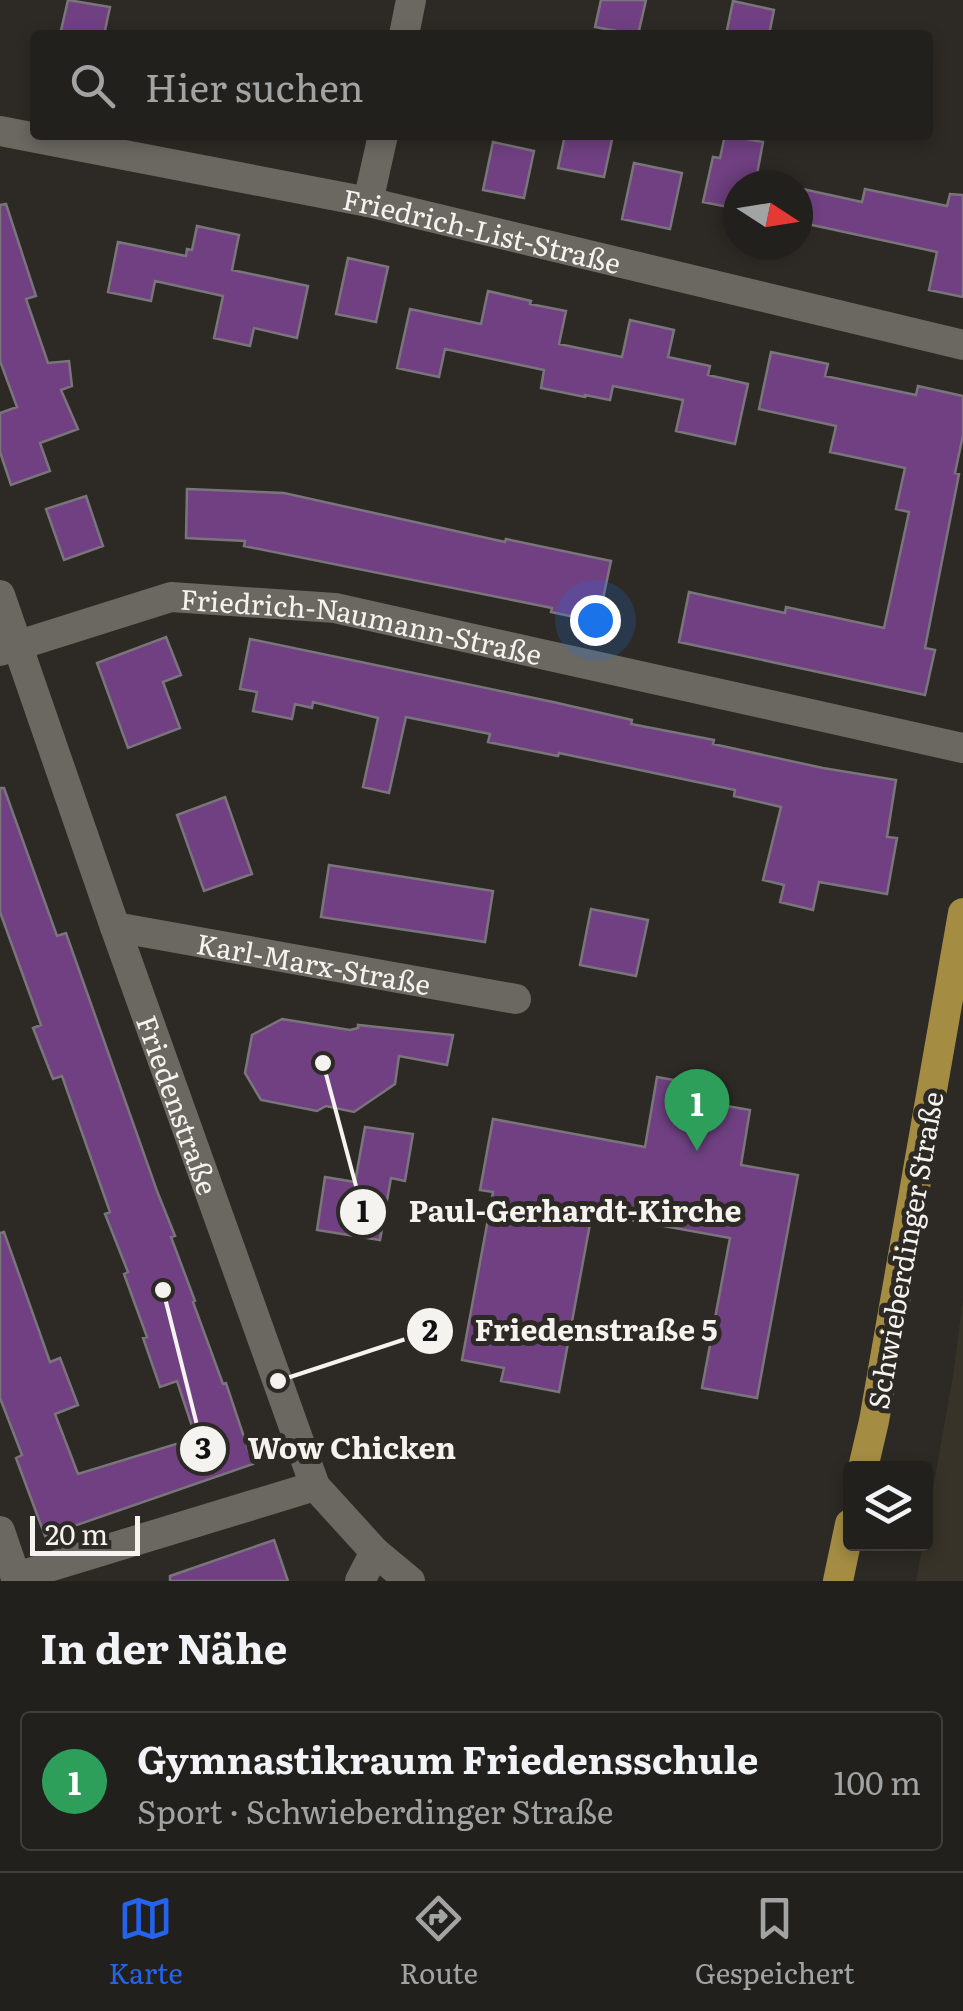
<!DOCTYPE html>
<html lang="de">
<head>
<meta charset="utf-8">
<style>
	:root { --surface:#22201c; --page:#2e2d29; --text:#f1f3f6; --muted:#a2a3a3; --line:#3f3e3b; --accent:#2563eb }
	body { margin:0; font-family:Literata,serif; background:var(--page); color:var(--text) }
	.controls { position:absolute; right:30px; bottom:30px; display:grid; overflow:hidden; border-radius:10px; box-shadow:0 5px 15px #0003 }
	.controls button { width:90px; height:90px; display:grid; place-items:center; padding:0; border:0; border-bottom:2px solid var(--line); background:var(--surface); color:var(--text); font:50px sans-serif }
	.compass { position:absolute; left:723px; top:170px; width:90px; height:90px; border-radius:50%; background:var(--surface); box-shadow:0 5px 15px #0003; rotate:102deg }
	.scale { position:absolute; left:30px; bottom:25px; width:110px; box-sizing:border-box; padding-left:10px; border:5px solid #f4f3ef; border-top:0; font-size:28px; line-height:35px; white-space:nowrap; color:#f4f3ef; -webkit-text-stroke:8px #2d2a25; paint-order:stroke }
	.you { position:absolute; left:595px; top:620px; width:35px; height:35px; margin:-25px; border:8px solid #fff; border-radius:50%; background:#1a73e8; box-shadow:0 0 0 15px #1a73e833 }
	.badge { display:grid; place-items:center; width:65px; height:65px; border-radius:50%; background:var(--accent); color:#fff; font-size:32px; font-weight:700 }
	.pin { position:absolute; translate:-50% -82px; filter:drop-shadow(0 2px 5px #0008) }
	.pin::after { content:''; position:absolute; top:52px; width:35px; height:30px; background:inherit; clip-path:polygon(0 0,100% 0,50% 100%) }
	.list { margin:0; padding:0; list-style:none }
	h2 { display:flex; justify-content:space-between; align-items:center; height:130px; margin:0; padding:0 40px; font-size:42px }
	h2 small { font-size:32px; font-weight:400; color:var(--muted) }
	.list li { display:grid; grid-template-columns:65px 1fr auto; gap:30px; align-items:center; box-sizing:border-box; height:140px; margin:0 20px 20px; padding:0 20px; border:2px solid var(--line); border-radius:10px }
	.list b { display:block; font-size:38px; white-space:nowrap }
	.list p { margin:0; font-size:32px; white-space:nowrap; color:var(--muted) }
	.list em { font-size:32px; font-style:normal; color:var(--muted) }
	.icon { flex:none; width:55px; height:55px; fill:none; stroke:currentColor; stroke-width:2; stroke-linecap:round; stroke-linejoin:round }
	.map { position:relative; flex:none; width:963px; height:1581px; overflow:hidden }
	.search { position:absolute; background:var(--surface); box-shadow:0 5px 15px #0003; left:30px; right:30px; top:30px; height:110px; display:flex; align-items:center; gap:25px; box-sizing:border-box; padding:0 35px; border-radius:10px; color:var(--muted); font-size:38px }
	.sheet { height:290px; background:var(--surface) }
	nav { display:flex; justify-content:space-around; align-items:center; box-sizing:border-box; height:140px; border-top:2px solid var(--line); background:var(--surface); font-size:28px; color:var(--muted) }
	nav a { display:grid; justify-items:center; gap:5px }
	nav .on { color:var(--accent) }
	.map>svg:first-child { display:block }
	.built { fill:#383328 }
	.building { fill:#704082; stroke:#79757b; stroke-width:2.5 }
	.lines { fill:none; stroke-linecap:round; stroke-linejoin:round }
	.minor { stroke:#6b6862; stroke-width:30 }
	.major { stroke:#a48d43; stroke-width:30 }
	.labels { text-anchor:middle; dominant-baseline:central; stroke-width:10; stroke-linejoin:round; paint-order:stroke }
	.street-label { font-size:28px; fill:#f4f3ef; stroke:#2d2a25 }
	.leader { fill:none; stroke:#f4f3ef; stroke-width:4 }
	.callout-dot { fill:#f4f3ef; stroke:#2d2a25; stroke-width:4 }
	.mark-label { font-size:30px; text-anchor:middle; font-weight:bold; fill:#111 }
	.callout-label { font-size:30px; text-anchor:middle; font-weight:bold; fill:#f4f3ef; stroke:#2d2a25; stroke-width:10; stroke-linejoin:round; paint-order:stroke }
</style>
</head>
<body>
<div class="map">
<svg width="963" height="1581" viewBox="0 0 963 1581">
	<rect width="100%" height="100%" fill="#2d2a25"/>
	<path class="built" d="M963 1299V1581H916L923 1544H926V1528L953 1376Z"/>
	<path class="building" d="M68 0 110 7 104 35H60Z
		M601 0H646L638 35 595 27Z
		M733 1 774 10 769 35H726Z
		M565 135H613L604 177 558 168Z
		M725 135 763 142 755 185H738V209L703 202 713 157 720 158Z
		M493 142 534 151 524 198 483 190Z
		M634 163 682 173 670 229 622 219Z
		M798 188 862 202 865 189 947 206 950 194 963 195V297L929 290 937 252 798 222Z
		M6 204 36 296 26 299 48 363 69 361 72 386 61 390 78 429 40 443 50 471 11 485 0 452V413L17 407 0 361V205Z
		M197 226 239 235 232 270 308 286 297 338 254 328 250 346 214 338 223 296 155 281 151 301 108 292 118 242 186 256 187 249 192 250Z
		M348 258 388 267 376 322 336 314Z
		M488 291 531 301 530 304 566 311 559 344 622 357 630 320 674 330 668 357 710 366 708 375 748 384 735 444 676 431 683 400 613 386 610 400 585 395V397L541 388 544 370 445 349 439 377 397 368 410 309 481 324Z
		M771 352 828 364 825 376 916 395 918 386 963 396V435L955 473 959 474 925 648 935 650 925 695 679 642 689 592 785 613 786 607 884 628 909 512 896 509 905 468 830 452 836 426 759 409Z
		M187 489 284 493 505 542 506 539 611 561 598 622 551 612 552 608 244 546 245 541 186 538Z
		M86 496 103 546 64 560 46 509Z
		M166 637 181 675 163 682 180 728 128 748 97 663Z
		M250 639 553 702 632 720 631 724 714 740 713 744 823 768 896 780 887 837 897 838 887 894 819 882 813 910 780 902 784 885 763 880 781 807 734 796 735 790 559 753 558 756 488 742 490 734 406 717 389 793 363 787 378 718 313 702 312 708 295 704 292 719 253 711 257 692 240 689Z
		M0 788H4L57 936 66 933 157 1191 175 1236 171 1237 195 1301 193 1302 223 1384 226 1383 253 1464 45 1536 16 1458 22 1455 0 1398V1233L4 1232 50 1362 60 1358 78 1405 55 1414 78 1474 196 1438 177 1381 160 1387 143 1338 147 1337 124 1274 128 1272 105 1214 110 1212 62 1076 53 1079 33 1028 41 1025 0 912Z
		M225 797 252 874 204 891 177 815Z
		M329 865 493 891 485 942 321 917Z
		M591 909 648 920 636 976 580 965Z
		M282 1019 350 1030 358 1028V1025L453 1035 447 1065 399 1056 395 1084 354 1112 326 1106 317 1111 261 1100 245 1073 252 1035Z
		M657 1077 724 1089 721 1105 750 1110 741 1165 798 1175 757 1398 702 1388 730 1238 592 1213 559 1392 501 1381 504 1368 462 1360 493 1192 480 1190 493 1119 645 1147Z
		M365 1127 413 1134 405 1181 391 1178 380 1240 317 1230 325 1177 355 1182Z
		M274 1540 288 1581H170V1576Z"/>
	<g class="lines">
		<g class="minor">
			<path d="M404 35 411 0"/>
			<path id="s1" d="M0 131 368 202 963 345"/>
			<path d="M368 202 383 135"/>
			<path id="s2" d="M0 595 115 927 315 1486 375 1552 410 1581"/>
			<path id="s3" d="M0 651 171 597 335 608 963 748"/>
			<path id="s4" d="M115 927 516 999"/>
			<path d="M0 1531 17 1581"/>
			<path d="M16 1577 315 1486"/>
			<path d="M360 1581 375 1552"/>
		</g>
		<path class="major" d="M863 1468 874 1421 963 913
			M838 1581 850 1524"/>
	</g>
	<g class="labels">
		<g class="street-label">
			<text stroke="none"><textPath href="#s1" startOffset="492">Friedrich-List-Straße</textPath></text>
			<text stroke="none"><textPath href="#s3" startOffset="372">Friedrich-Naumann-Straße</textPath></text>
			<text stroke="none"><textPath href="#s4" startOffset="202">Karl-Marx-Straße</textPath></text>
			<text stroke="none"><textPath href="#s2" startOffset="540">Friedenstraße</textPath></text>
			<text transform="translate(904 1250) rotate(-80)">Schwieberdinger Straße</text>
		</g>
	</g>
	<path class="leader" d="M323 1063L363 1212M278 1381L430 1331M163 1290L203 1449"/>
	<g class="callout-dot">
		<circle cx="323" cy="1063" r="10"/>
		<circle cx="278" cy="1381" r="10"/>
		<circle cx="163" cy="1290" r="10"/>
		<circle cx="363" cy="1212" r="25"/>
		<circle cx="430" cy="1331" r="25"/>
		<circle cx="203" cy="1449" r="25"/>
	</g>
	<g class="mark-label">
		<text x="363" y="1222">1</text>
		<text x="430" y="1341">2</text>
		<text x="203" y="1459">3</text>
	</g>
	<g class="callout-label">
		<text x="575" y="1222">Paul-Gerhardt-Kirche</text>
		<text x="596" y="1341">Friedenstraße 5</text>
		<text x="352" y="1459">Wow Chicken</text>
	</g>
</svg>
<div class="controls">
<button><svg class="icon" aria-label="layers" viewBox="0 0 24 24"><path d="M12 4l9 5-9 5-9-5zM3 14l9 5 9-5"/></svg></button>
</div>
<svg class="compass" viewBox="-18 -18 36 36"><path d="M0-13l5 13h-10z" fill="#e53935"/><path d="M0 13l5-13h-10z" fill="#a2a3a3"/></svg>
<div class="scale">20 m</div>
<div class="you"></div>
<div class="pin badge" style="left:697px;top:1151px;background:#2e9e5b">1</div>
<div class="search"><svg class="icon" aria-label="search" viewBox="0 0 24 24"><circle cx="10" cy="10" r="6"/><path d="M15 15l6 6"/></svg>Hier suchen</div>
</div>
<section class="sheet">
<h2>In der Nähe<small></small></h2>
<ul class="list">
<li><span class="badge" style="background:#2e9e5b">1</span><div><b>Gymnastikraum Friedensschule</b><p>Sport · Schwieberdinger Straße</p></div><em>100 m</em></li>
</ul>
</section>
<nav>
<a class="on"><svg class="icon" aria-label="map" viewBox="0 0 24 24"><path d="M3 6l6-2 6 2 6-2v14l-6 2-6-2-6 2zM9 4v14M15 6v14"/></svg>Karte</a>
<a><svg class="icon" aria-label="directions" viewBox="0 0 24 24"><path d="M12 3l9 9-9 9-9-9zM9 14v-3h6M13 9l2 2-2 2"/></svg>Route</a>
<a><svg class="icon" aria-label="saved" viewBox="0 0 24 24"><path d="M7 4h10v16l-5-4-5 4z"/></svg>Gespeichert</a>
</nav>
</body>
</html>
